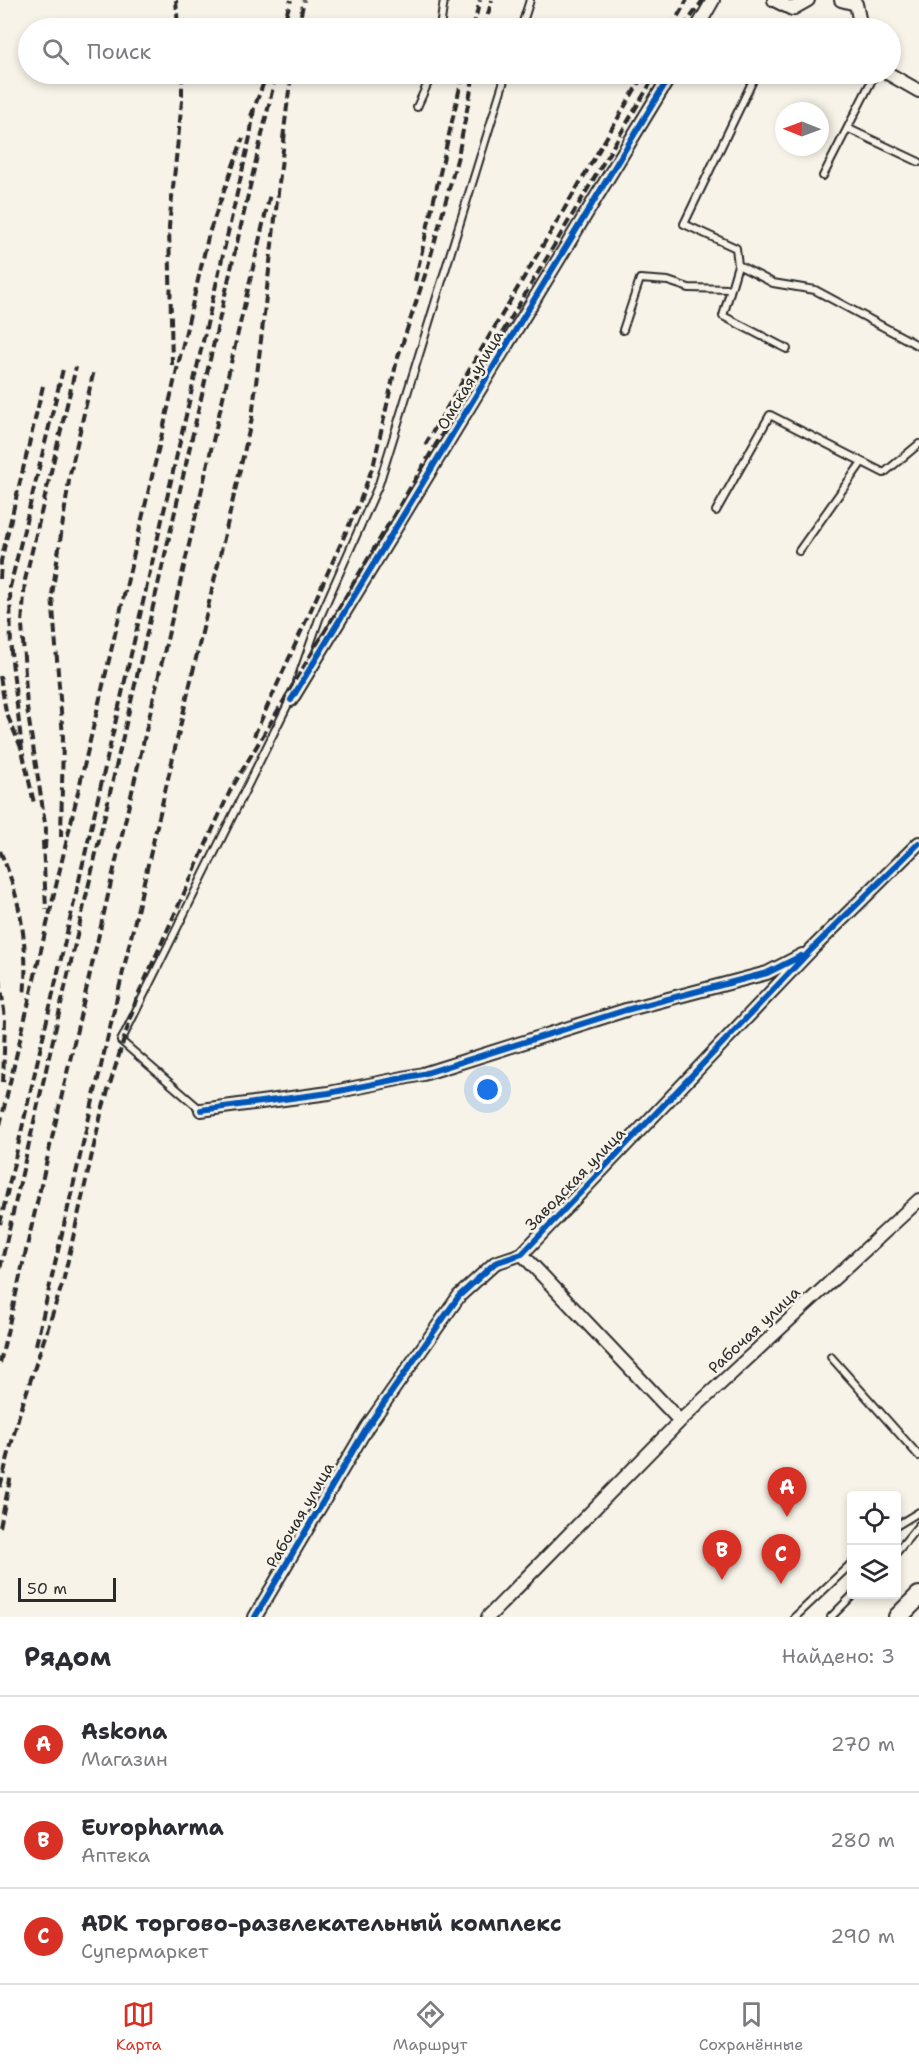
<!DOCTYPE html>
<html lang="ru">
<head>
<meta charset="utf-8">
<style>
	:root { --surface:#fff; --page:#f2f2f3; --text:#2b2b33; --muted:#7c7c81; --line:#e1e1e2; --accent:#d93025 }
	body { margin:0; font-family:"Shantell Sans",sans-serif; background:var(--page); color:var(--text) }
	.controls { position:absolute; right:18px; bottom:18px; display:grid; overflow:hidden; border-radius:6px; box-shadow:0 3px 9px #0003 }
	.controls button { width:54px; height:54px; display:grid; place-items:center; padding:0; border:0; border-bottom:2px solid var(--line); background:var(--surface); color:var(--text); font:30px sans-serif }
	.compass { position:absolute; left:775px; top:102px; width:54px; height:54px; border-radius:50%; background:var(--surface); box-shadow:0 3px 9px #0003; rotate:271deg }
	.scale { position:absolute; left:18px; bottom:15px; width:98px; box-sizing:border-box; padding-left:6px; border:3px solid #2b2b2b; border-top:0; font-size:16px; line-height:21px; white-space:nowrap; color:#2b2b2b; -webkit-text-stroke:4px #f7f3e8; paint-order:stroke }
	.you { position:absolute; left:488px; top:1090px; width:21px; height:21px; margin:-15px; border:4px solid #fff; border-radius:50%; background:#1a73e8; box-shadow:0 0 0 9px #1a73e833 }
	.badge { display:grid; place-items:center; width:39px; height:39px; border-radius:50%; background:var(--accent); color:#fff; font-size:20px; font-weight:700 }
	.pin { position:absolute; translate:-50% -50px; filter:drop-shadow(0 2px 3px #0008) }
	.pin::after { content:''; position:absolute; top:32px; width:21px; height:18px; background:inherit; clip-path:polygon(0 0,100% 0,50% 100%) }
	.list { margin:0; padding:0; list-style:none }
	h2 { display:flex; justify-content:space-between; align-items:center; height:78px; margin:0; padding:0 24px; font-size:26px }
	h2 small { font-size:20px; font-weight:400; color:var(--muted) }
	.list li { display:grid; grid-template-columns:39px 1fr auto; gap:18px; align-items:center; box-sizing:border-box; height:96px; padding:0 24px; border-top:2px solid var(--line) }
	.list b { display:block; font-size:22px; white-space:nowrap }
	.list p { margin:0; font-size:20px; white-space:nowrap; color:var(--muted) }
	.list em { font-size:20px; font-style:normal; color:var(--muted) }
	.icon { flex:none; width:33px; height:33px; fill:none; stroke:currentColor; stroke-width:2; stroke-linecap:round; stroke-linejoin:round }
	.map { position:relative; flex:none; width:919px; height:1617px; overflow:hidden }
	.search { position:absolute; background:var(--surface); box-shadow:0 3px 9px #0003; left:18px; right:18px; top:18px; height:66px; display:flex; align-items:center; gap:15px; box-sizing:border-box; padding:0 21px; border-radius:33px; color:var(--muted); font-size:22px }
	.sheet { height:366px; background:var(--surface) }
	nav { display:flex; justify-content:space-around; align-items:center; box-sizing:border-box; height:84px; border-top:2px solid var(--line); background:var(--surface); font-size:16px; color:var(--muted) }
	nav a { display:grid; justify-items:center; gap:3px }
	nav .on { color:var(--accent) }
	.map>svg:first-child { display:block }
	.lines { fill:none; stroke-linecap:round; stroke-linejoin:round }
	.service-casing { stroke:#2b2b2b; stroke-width:10 }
	.minor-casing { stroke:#2b2b2b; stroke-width:16 }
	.primary-casing { stroke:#2b2b2b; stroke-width:22 }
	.service { stroke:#f7f3e8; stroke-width:6 }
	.minor { stroke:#f7f3e8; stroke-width:12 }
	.primary { stroke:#f7f3e8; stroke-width:18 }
	.rail { stroke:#2b2b2b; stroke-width:4; stroke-dasharray:9 4.5; stroke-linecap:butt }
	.cycleway-casing { stroke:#f7f3e8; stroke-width:10 }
	.cycleway { stroke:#0057b8; stroke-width:6 }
	.labels { text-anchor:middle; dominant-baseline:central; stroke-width:5; stroke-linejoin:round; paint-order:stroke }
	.street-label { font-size:16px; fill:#2b2b2b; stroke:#f7f3e8 }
</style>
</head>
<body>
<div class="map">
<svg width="919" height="1617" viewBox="0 0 919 1617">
	<rect width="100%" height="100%" fill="#f7f3e8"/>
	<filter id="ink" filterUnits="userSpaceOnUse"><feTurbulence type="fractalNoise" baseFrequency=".0167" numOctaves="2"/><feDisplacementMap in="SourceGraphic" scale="12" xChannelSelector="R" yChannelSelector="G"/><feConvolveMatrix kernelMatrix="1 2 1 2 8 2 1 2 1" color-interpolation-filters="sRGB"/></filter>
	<g filter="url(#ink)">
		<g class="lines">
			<g class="service-casing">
				<path id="service" d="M440 28 444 0
					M521 28 530 0
					M417 107 432 74
					M849 129 919 162
					M823 176 875 74
					M738 265 736 248 684 224 756 74
					M623 330 640 279 668 281 689 288 730 289
					M787 349 723 316 738 265 773 283 815 290 919 346
					M716 511 770 415 884 473 919 444
					M799 551 862 462
					M297 682 319 619 379 484 506 74
					M201 1110 121 1041 290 700
					M831 1357 919 1456
					M896 1526 919 1512
					M896 1553 919 1525
					M795 1617 852 1563
					M831 1617 854 1594"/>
			</g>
			<g class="minor-casing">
				<path id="minor" d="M774 0 792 9 808 0
					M841 0 856 4 861 28
					M697 28 713 0
					M889 74 919 91
					M291 700 671 74
					M201 1110 329 1093 423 1074 626 1010 767 973 802 955
					M522 1254 680 1421
					M255 1617 367 1427 459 1296 495 1263 522 1254 811 950 919 843
					M488 1617 680 1421 919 1200"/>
			</g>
			<g class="primary-casing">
				<path id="primary" d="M898 1617 919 1596"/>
			</g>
			<use href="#service" class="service"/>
			<use href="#minor" class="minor"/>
			<use href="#primary" class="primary"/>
			<path class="rail" d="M176 0 178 28
				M282 28 291 0
				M298 28 304 0
				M473 28 480 0
				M484 28 492 0
				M671 28 687 0
				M683 28 703 0
				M251 116 267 74
				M283 139 291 74
				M415 281 463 74
				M172 365 169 226 182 101V74
				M425 445 644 74
				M0 579 1 561 43 386
				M0 676 6 712 22 750 34 803
				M254 736 360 501 374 463 397 360 428 266 458 156 474 74
				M22 750 11 652 10 587 63 369
				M61 837 63 737 52 595 70 474 94 370
				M43 841 46 910
				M45 849 46 829 27 708 22 624 25 580 76 367
				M0 851C20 895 29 947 24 996
				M0 979 5 1019 3 1085
				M0 1125 209 233 243 138
				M0 1224 250 137 254 108
				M0 1269 276 74
				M36 1345 252 418 285 132
				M0 1363 270 194
				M21 1409 63 1282 102 1110 136 1000 230 791 656 74
				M0 1487 23 1400
				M0 1527 11 1475"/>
			<g class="cycleway-casing">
				<path id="cycleway" d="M291 700 671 74
					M201 1110 329 1093 423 1074 626 1010 767 973 801 956
					M255 1617 367 1427 459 1296 495 1263 522 1254 811 950 919 843"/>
			</g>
			<use href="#cycleway" class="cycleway"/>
		</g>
	</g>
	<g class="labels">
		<g class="street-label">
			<text transform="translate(470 380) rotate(-59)">Омская улица</text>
			<text transform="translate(575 1179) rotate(-46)">Заводская улица</text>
			<text transform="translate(754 1330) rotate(-43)">Рабочая улица</text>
			<text transform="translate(300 1515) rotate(-60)">Рабочая улица</text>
		</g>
	</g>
</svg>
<div class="controls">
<button><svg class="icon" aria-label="locate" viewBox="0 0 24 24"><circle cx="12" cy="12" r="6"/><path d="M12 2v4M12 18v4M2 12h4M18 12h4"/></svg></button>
<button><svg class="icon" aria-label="layers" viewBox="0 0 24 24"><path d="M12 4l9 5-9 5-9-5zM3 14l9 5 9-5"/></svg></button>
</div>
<svg class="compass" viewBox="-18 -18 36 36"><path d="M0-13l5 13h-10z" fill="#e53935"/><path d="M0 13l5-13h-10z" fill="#7c7c81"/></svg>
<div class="scale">50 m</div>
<div class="you"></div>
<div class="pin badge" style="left:787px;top:1517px">A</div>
<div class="pin badge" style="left:722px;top:1580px">B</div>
<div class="pin badge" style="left:781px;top:1584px">C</div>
<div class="search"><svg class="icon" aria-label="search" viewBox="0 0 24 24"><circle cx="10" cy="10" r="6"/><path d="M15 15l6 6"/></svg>Поиск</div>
</div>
<section class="sheet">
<h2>Рядом<small>Найдено: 3</small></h2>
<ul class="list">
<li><span class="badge">A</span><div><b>Askona</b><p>Магазин</p></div><em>270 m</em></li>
<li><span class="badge">B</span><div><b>Europharma</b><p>Аптека</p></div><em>280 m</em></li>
<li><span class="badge">C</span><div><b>ADK торгово-развлекательный комплекс</b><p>Супермаркет</p></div><em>290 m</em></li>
</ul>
</section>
<nav>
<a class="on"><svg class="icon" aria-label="map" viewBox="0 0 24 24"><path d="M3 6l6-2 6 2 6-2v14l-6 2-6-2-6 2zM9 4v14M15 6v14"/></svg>Карта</a>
<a><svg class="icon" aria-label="directions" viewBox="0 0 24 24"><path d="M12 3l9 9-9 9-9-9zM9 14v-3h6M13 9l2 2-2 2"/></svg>Маршрут</a>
<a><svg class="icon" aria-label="saved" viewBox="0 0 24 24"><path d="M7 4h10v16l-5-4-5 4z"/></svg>Сохранённые</a>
</nav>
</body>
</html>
